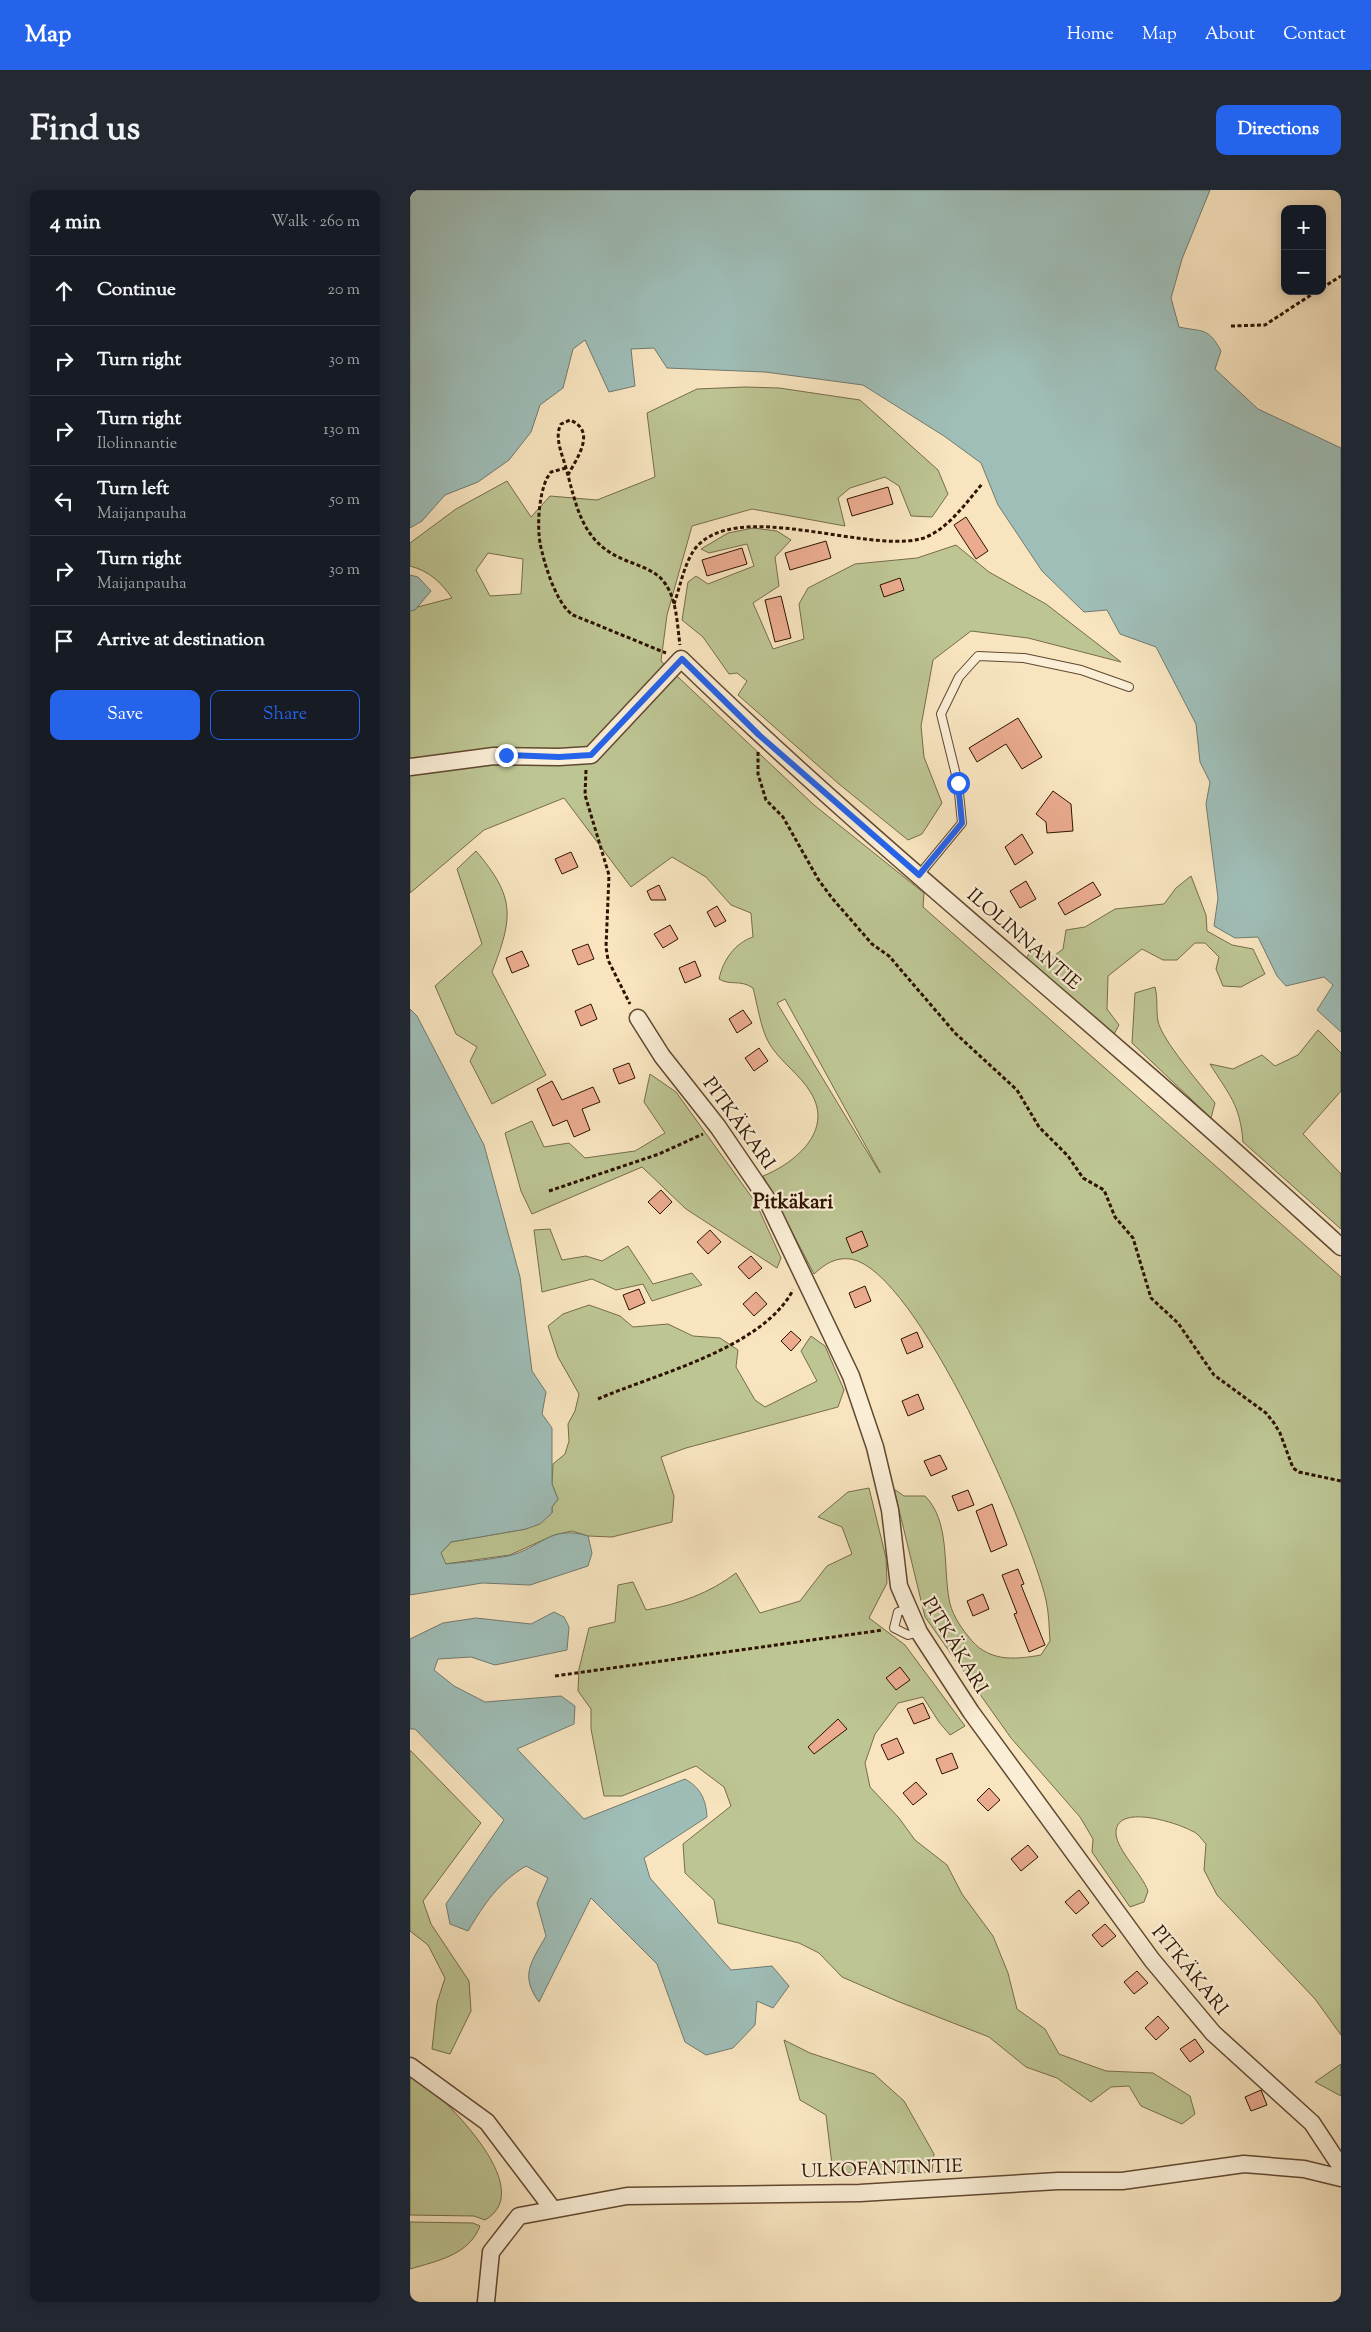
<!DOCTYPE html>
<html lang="en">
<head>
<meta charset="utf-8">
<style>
	:root { --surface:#171b24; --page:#242831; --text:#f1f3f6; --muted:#9ea1a6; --line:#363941; --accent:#2563eb }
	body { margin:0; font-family:"Sorts Mill Goudy",serif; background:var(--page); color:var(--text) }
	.controls { position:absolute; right:15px; top:15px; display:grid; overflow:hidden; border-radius:10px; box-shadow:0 2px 12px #0003 }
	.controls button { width:45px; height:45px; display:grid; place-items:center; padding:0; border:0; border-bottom:1px solid var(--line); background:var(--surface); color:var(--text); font:25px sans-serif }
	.stop { position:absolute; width:15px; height:15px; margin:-11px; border:4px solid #2563eb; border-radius:50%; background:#fff }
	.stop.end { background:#2563eb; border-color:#fff; box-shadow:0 1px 5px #0008 }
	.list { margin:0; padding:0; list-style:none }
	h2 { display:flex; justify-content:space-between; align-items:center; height:65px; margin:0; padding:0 20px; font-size:21px }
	h2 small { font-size:16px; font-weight:400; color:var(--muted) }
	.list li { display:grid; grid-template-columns:32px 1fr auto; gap:15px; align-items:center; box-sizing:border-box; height:70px; padding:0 20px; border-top:1px solid var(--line) }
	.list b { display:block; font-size:19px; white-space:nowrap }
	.list p { margin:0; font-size:16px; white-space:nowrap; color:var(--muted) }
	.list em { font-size:16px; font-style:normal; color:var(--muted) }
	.actions { display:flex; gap:10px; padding:15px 20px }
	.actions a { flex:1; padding:11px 0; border:1px solid var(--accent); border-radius:10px; text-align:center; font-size:18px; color:var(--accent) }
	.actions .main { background:var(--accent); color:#fff }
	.icon { flex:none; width:28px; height:28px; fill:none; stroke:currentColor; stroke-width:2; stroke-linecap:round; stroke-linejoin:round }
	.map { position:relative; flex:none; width:931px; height:2112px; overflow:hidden; border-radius:10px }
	header { display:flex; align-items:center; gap:30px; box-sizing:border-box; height:70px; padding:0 25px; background:var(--accent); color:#fff }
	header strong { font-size:24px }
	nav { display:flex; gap:28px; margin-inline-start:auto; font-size:18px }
	.intro { display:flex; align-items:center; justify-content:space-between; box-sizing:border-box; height:120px; padding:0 30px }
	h1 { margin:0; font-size:35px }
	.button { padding:12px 22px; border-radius:10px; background:var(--accent); color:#fff; font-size:18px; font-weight:700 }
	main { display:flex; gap:30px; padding:0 30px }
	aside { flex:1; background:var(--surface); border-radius:10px; box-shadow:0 2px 12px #0003 }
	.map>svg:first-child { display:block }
	.green { fill:#bdc593; stroke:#766c4a; fill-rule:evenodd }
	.water { fill:#9fbeb8; stroke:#727a6e }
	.building { fill:#eaab8f; stroke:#2f1300 }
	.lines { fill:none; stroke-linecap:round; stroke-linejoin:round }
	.service-casing { stroke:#614830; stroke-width:10 }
	.minor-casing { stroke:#614830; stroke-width:19 }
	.path { stroke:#2f1300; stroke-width:3; stroke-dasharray:4 2.5; stroke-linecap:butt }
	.service { stroke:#faeed6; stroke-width:8 }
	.minor { stroke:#faeed6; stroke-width:16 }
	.route { stroke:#2563eb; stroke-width:6 }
	.labels { text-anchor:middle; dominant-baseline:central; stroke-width:4.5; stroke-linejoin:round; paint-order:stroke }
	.street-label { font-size:19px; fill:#2f1300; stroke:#faeed6 }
	.quarter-label { font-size:21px; font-weight:bold; fill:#2f1300; stroke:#faeed6 }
</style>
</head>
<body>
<header>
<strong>Map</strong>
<nav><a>Home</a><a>Map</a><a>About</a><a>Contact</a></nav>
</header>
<div class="intro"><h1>Find us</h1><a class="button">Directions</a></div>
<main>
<aside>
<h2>4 min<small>Walk · 260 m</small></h2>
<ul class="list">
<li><svg class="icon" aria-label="ahead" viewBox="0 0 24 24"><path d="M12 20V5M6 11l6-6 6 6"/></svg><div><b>Continue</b></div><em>20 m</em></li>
<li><svg class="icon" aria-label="right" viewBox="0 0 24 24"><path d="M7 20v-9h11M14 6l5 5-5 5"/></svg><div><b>Turn right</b></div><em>30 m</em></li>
<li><svg class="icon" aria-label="right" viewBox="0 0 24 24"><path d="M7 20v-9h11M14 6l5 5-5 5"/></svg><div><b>Turn right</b><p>Ilolinnantie</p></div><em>130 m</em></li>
<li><svg class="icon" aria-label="left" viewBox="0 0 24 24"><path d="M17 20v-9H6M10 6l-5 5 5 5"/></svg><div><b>Turn left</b><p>Maijanpauha</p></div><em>50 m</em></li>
<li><svg class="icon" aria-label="right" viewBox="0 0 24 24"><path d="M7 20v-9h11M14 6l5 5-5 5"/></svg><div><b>Turn right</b><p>Maijanpauha</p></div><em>30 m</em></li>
<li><svg class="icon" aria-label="arrive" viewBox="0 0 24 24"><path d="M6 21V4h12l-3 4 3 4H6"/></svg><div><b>Arrive at destination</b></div></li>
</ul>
<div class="actions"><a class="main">Save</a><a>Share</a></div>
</aside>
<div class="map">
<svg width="931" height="2112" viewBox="0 0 931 2112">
	<rect width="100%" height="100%" fill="#f8e5c0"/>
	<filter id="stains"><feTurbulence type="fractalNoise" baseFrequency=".004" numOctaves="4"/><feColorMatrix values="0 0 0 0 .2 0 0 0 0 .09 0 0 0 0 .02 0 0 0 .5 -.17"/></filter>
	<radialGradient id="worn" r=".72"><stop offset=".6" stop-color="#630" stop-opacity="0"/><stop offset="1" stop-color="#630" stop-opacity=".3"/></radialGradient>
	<path class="green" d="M335 197 369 198 450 210 528 280 538 304 522 327 501 326 489 296 475 287 440 298 428 308 435 336 342 319 282 336 257 425 251 471 404 615 514 703 513 717 931 1087V1845L905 1809 807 1705 794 1680 796 1654C792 1650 788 1643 782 1641 768 1633 704 1612 706 1644 707 1660 732 1684 738 1701L734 1712 720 1717 682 1662 683 1649 670 1627 601 1548 515 1427 484 1299 494 1306H515C540 1331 533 1375 539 1409 541 1422 549 1435 558 1446 577 1472 603 1470 631 1465L640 1451C639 1438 639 1423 636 1410 621 1345 508 1081 441 1069 425 1067 415 1074 404 1084L353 986C385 973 424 941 401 903 390 884 370 872 359 853 351 840 347 813 343 798 330 789 320 796 309 789 313 770 325 753 343 747L341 723 321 715 296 687 262 667 221 697 154 608 74 640 0 703V419L42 408C31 392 19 381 0 376V353L46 319 97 291 121 327 140 306 187 310 245 287 237 223 287 199ZM78 363 113 369 111 404 80 406 66 380ZM375 809 470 982V983L367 813Z
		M343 338 367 341 381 350 365 367 369 396 343 413 363 459 394 449 389 414 398 398 445 374 507 368 546 355 579 382 636 414 711 472 618 448 561 441 523 470 511 536 514 567 532 613 512 644 498 650 429 594 328 505 337 491 327 483 319 484 293 447 272 430 278 392 286 386 298 394 344 376 337 354 299 363 291 359 318 343Z
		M66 661C106 708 103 727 82 782L136 885 82 914 60 871 67 857 46 844 25 796 72 754 47 679Z
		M781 686 796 725 797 741 822 755 843 759 855 784 831 797 813 796 806 779 809 767 795 753H785L767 770H753L732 759 698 786 697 819 709 835 703 846 616 769 622 758 641 768 653 759 656 740 675 737 705 719 754 714 766 698Z
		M745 797C748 808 746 820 748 831 751 849 792 896 805 913L801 928 722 853 725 803Z
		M908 840 931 863V901L893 944 931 984V1039L833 952C830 914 819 905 800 874L823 879 852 865 865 876 888 865Z
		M240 884 266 902 346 1013 371 1068 367 1078 276 1019 232 977 122 1024 111 1001 95 943 122 931 134 957 159 953 175 968 225 961 255 943 234 912Z
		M140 1039 152 1070 176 1066 192 1071 218 1056 243 1094 282 1083 292 1095 242 1111 233 1094 206 1100 182 1089 132 1102 124 1040Z
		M179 1115 210 1126 223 1137 258 1134 283 1146 310 1148 328 1160 326 1177 345 1210 355 1217 407 1191 391 1161 401 1146 415 1156 434 1200 428 1217 276 1258 251 1267 264 1306 262 1332 202 1347 178 1346 162 1341 144 1345 100 1365 35 1374 31 1363 41 1352 116 1339 142 1323V1317L148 1309 142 1294 143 1274 155 1264 159 1251 158 1234 165 1221 169 1204 148 1167 138 1136 153 1124Z
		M459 1298 476 1368 477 1393 459 1428 495 1455 555 1536 540 1545 529 1532 513 1507 488 1513 465 1544 455 1573 460 1597 489 1628 505 1650 537 1675 552 1704 583 1746 598 1783 607 1819 635 1839 649 1864 696 1881 743 1883 780 1906 785 1924 772 1934 731 1916 719 1896 701 1897 681 1912 647 1888 616 1877 579 1847 487 1811 432 1787 409 1763 389 1753 308 1733 304 1710 275 1683 273 1654 321 1616 314 1597 286 1576 212 1606H194L181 1539V1519L168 1501 169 1479 179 1438 205 1432 208 1395 223 1392 236 1420C269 1414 300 1403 326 1383L350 1423 390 1411 417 1376 442 1364 432 1337 408 1327 438 1302Z
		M0 1560 71 1633 13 1711 21 1734 59 1791 61 1821 40 1864 22 1859 27 1813 35 1788 18 1755 0 1741Z
		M374 1850 400 1863 464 1884 494 1911 524 1964 522 1982 423 1983 416 1925 390 1910Z
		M931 1874V1906L905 1892Z
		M0 1881C29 1903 131 1998 75 2030L64 2026 0 2025Z
		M0 2032 63 2033 70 2036C59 2065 27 2071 0 2079Z"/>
	<path class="water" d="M0 0H800L772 69 761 108 769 137C793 142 798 137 811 161L805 179 848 219 931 258V842L907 820 923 795 914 787 876 796 867 786 848 747 825 748 804 736 808 708 796 614 800 592 790 572 786 534 746 457 710 444 697 420 674 422 632 381 588 315 571 273 534 246 453 195 355 182 257 178 244 158 221 159 225 196 199 202 175 150 163 159 153 198 130 215 121 242 99 270 68 292 35 305 12 331 0 338Z
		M0 385 8 387 21 401 5 420 0 421Z
		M0 819 7 826 74 955 110 1087 122 1181 136 1202 132 1224 142 1238V1294L148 1309 142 1317V1323L130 1334 116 1339 41 1352 31 1363 36 1374C56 1372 77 1370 98 1366 130 1359 140 1334 178 1346L182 1363 178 1376 120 1395 72 1393 0 1405Z
		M144 1422 154 1427 159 1437 157 1460 85 1475 61 1467 28 1469 24 1480 44 1496 75 1512 151 1506 165 1516 164 1534 107 1559 174 1629 275 1589C291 1598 296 1610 297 1627L234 1668 240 1688 321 1780 362 1776 379 1796 363 1818 347 1811 345 1835 323 1858 296 1865 275 1852 247 1774 181 1708 129 1812C109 1785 122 1771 136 1746L127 1713 138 1688 116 1676C88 1693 75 1713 58 1741L40 1734 36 1714 94 1630 5 1539H0V1449L33 1433 66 1428 121 1434Z"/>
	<path class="building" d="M478 297 483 314 442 326 437 309Z
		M556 327 578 361 566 369 544 335Z
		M416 351 421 368 380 380 375 363Z
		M332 358 337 374 297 386 292 370Z
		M490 388 494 400 474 407 470 395Z
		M371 406 381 448 365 452 355 410Z
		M608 528 632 567 612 579 596 554 567 572 559 558Z
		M643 601 661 614 663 641 637 643 636 632 626 624Z
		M612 644 623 663 605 675 595 657Z
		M161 662 168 677 152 684 145 669Z
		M616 691 626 709 610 718 600 701Z
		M683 692 691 705 655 725 648 713Z
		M249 695 256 710H241L237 701Z
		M307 716 316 731 305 737 297 722Z
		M260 735 268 749 253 758 244 744Z
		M178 754 184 769 168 775 162 760Z
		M112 761 119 776 102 783 96 768Z
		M285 771 291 786 275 793 269 778Z
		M181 814 187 829 171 836 165 821Z
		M333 820 342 833 327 843 319 829Z
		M349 858 358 871 344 881 335 868Z
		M219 873 225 888 209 894 203 879Z
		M142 891 152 910 183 897 190 912 172 919 180 940 164 947 157 930 143 936 127 899Z
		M251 1000 262 1012 250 1024 238 1012Z
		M300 1040 311 1052 298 1064 287 1052Z
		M452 1041 458 1056 442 1063 436 1048Z
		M341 1066 352 1078 339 1089 328 1077Z
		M455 1096 461 1111 445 1118 439 1103Z
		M229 1099 235 1113 219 1120 213 1105Z
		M346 1102 357 1114 344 1126 333 1114Z
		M381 1141 391 1150 381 1161 371 1151Z
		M507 1142 513 1157 497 1164 491 1149Z
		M508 1204 514 1219 498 1226 492 1211Z
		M530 1265 537 1279 521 1286 514 1271Z
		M558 1300 564 1315 548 1321 542 1306Z
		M582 1314 597 1355 581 1362 566 1321Z
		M608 1379 614 1394 611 1395 635 1455 619 1462 604 1424 607 1423 592 1385Z
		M573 1404 579 1419 563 1426 557 1411Z
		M490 1477 500 1490 486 1500 476 1488Z
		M513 1513 520 1528 504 1534 497 1519Z
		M428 1529 437 1539 404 1564 398 1557Z
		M487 1548 494 1563 478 1570 471 1555Z
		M542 1563 548 1578 532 1584 526 1569Z
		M506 1592 517 1604 503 1615 493 1603Z
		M579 1598 590 1610 578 1621 567 1610Z
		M618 1655 628 1667 611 1681 601 1669Z
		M669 1700 679 1713 666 1724 655 1712Z
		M695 1734 706 1746 692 1757 682 1745Z
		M727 1781 738 1793 724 1804 714 1792Z
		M748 1826 759 1838 746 1850 735 1838Z
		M785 1849 794 1862 780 1872 770 1859Z
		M851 1900 857 1915 841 1921 835 1907Z"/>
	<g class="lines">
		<g class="service-casing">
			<path id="service" d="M509 685 552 633 548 593 531 524 549 487 568 466 614 468 671 480 719 497
				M498 1419 488 1422 484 1438 498 1445 509 1442"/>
		</g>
		<g class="minor-casing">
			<path id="minor" d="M0 577 84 566 149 567 181 565 271 469C412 606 564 733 712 862 786 925 858 991 931 1057
				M228 828 252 866 308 937 355 1006 441 1186 465 1257 480 1320 489 1396 509 1442 561 1522 742 1770 803 1843 902 1933 931 1977
				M0 1876 77 1932 142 2018
				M76 2112 81 2062 109 2026 217 2006 450 2003 648 1991H712L834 1974 894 1979 931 1988"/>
		</g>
		<path class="path" d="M912 98 931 86
			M821 136 855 135 907 101
			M156 278 141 282 137 288C129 305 127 334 130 353 134 373 146 414 163 425L256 463
			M158 285C167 268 187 241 160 230L151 234C144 247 152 264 156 278 167 318 172 353 215 370 229 376 245 380 254 392 267 409 267 434 270 455
			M264 414C270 397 274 375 284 360 323 307 453 363 510 349 535 343 556 313 572 294
			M348 562V584L356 610 373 627 408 689 422 708 462 754 479 766 545 843 607 900 629 937 658 966 673 988 694 1000 705 1027 723 1048 741 1108 768 1133 804 1185 856 1223 864 1233 870 1243 883 1278 889 1282 931 1291
			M176 580 175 605 199 685 196 757 198 770 220 814
			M139 1001 249 964 293 944
			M188 1209C245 1184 352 1159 383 1100
			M145 1486 473 1440"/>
		<use href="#service" class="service"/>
		<use href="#minor" class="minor"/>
	</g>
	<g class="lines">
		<path class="route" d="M96 565 149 567 181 565 272 469 349 545 509 685 552 633 548 593"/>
	</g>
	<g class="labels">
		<g class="street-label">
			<text transform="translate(613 750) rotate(41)">ILOLINNANTIE</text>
			<text transform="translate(328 934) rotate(54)">PITKÄKARI</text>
			<text transform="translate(544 1456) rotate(59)">PITKÄKARI</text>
			<text transform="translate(779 1781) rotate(51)">PITKÄKARI</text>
			<text transform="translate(472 1980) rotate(-2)">ULKOFANTINTIE</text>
		</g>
		<g class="quarter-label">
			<text x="383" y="1013">Pitkäkari</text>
		</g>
	</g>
	<rect width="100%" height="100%" filter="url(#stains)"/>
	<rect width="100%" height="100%" fill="url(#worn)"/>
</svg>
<div class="controls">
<button>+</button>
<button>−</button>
</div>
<div class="stop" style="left:548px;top:593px"></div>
<div class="stop end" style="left:96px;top:565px"></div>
</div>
</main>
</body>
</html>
